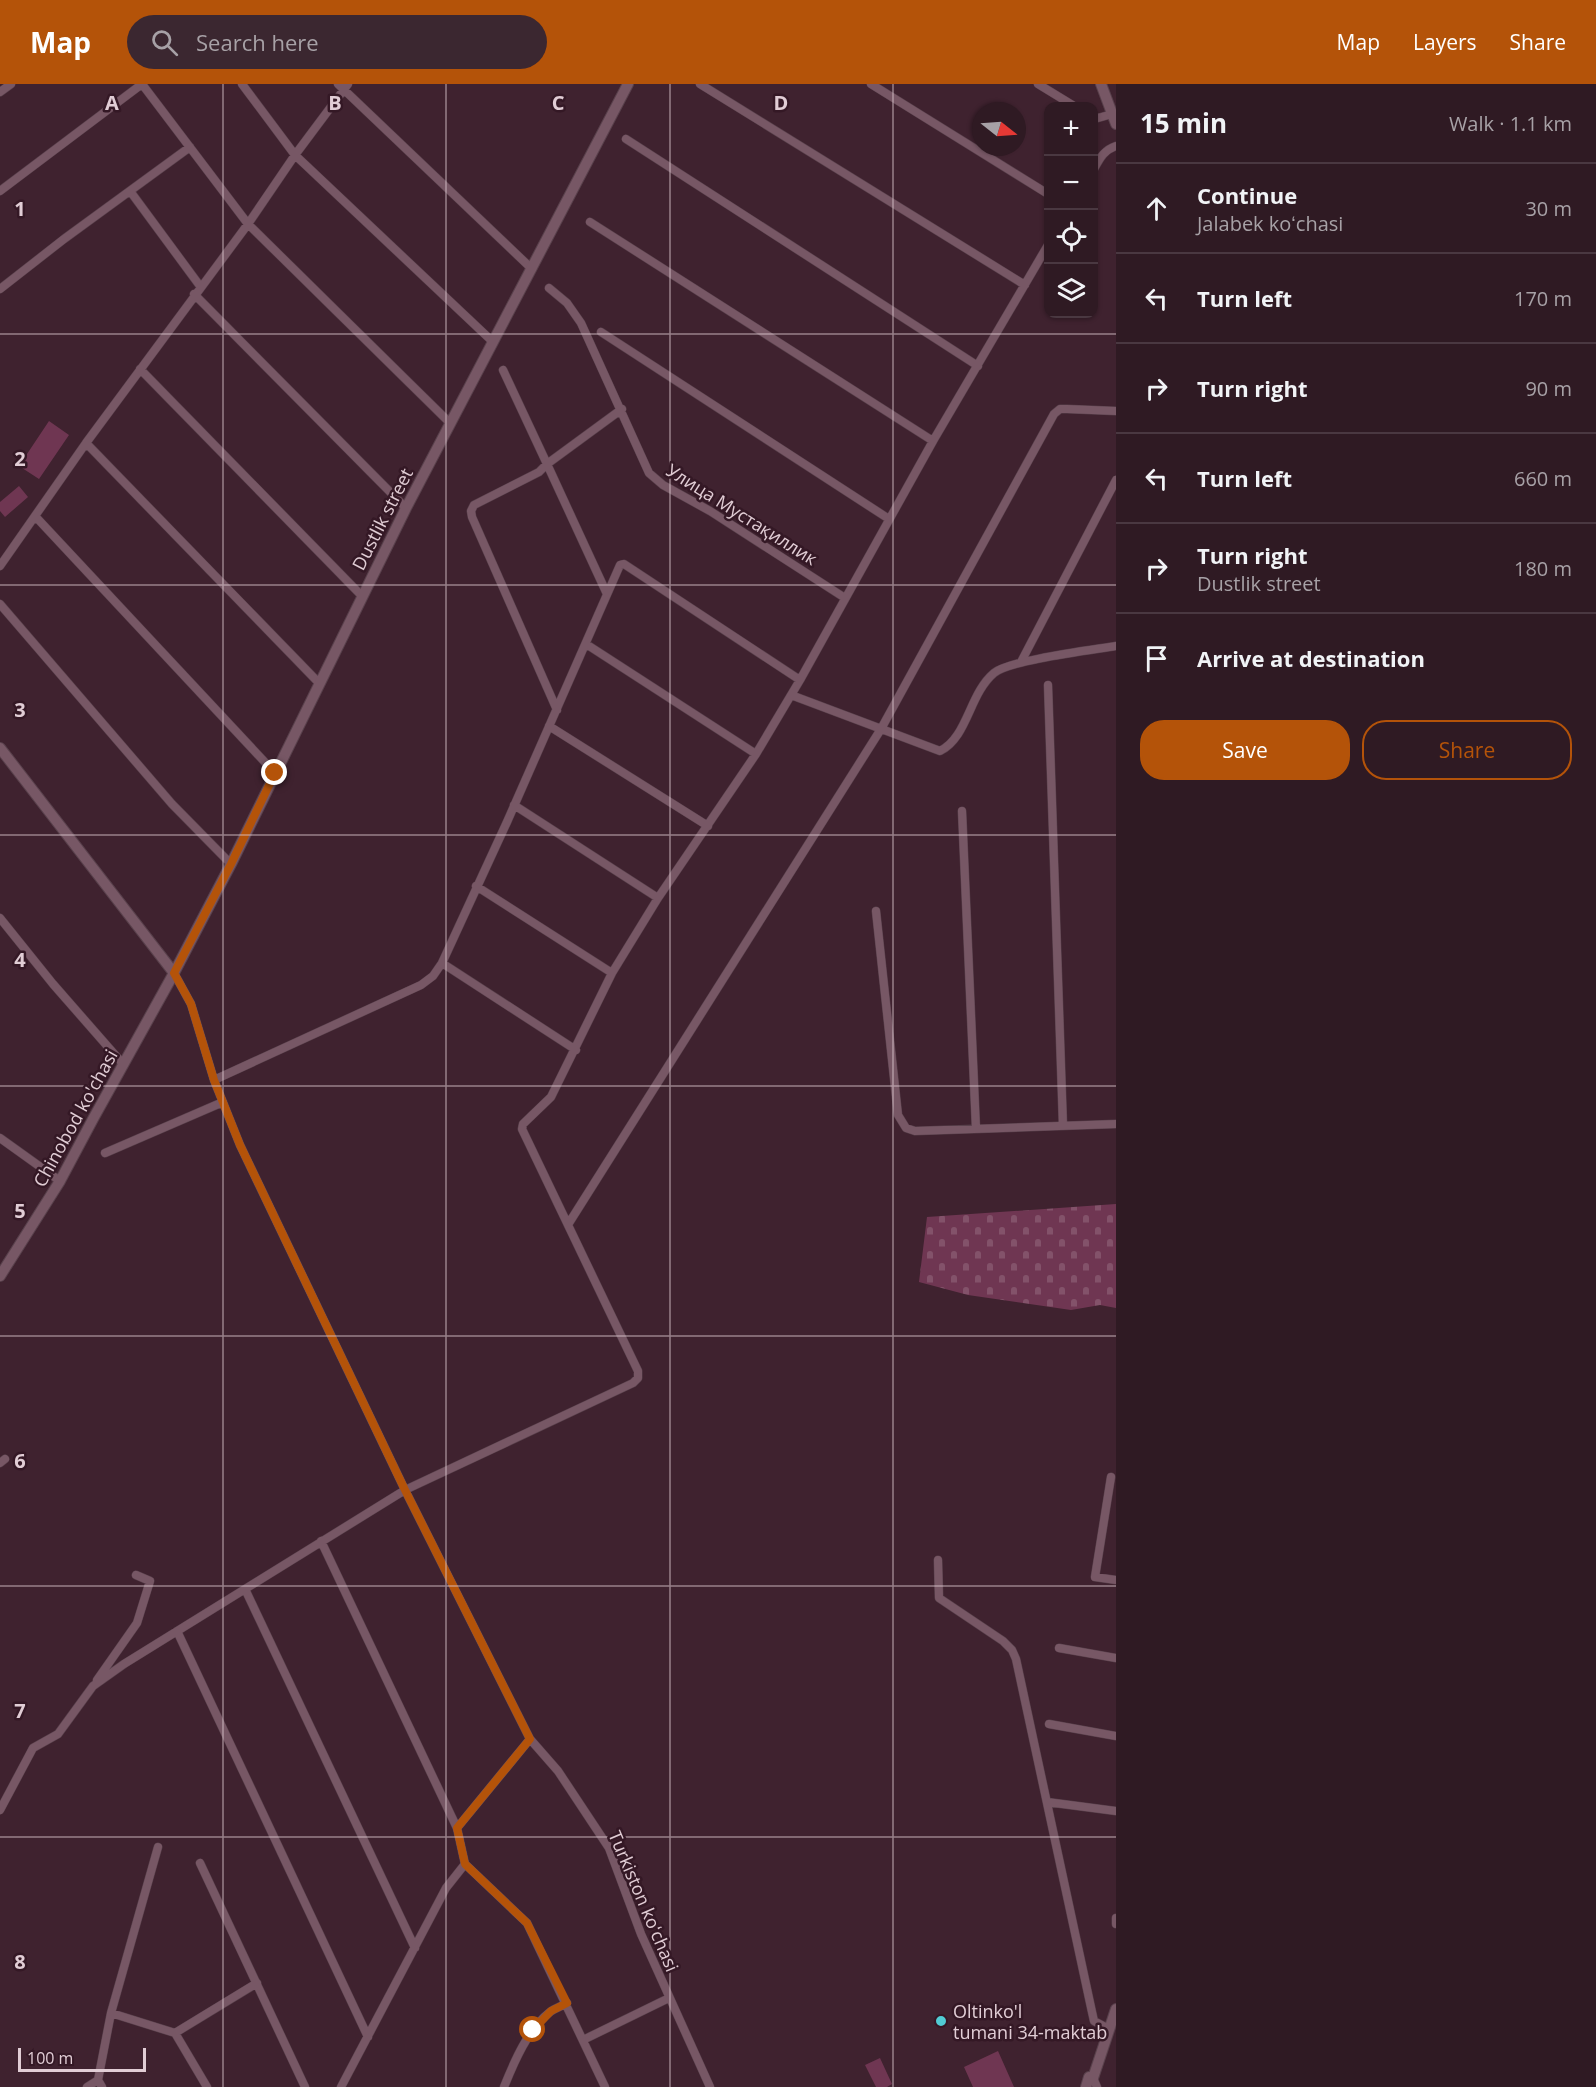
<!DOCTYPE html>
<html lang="en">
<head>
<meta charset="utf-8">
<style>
	:root { --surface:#2f1a23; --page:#3b2730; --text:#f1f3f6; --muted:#a7a1a6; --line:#4a3841; --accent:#b45309 }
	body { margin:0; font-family:"Open Sans",sans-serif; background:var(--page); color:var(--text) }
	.controls { position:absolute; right:18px; top:18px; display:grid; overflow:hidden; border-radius:12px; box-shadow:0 2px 4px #0004 }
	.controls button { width:54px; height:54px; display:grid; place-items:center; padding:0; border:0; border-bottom:2px solid var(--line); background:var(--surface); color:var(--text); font:30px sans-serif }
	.compass { position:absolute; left:972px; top:18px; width:54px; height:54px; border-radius:50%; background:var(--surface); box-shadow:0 2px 4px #0004; rotate:107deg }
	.scale { position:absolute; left:18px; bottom:15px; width:128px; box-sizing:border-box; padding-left:6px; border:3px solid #e1cdd5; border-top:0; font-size:16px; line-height:21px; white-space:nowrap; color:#e1cdd5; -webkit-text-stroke:4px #341825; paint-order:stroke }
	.stop { position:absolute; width:18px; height:18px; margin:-14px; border:4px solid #b45309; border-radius:50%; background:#fff }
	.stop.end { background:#b45309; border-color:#fff; box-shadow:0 2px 6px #0008 }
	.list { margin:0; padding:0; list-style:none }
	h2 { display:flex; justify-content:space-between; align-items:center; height:78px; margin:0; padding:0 24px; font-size:26px }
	h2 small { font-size:20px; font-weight:400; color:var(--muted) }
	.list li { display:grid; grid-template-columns:39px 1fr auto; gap:18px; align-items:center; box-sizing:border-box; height:90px; padding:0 24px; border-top:2px solid var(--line) }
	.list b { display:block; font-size:22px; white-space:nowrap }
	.list p { margin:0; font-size:20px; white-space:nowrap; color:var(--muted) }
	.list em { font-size:20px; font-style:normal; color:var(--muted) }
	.actions { display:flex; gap:12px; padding:18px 24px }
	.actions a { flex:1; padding:14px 0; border:2px solid var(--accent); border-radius:24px; text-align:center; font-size:21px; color:var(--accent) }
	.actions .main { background:var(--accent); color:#fff }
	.icon { flex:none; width:33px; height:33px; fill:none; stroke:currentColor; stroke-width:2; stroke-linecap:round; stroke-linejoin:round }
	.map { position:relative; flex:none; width:1116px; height:2003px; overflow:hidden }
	header { display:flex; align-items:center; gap:36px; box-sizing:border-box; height:84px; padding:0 30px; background:var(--accent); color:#fff }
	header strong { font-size:28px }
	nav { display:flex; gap:33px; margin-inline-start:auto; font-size:21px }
	.search { width:420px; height:54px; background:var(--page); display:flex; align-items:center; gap:15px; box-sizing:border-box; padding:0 21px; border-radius:33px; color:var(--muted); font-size:22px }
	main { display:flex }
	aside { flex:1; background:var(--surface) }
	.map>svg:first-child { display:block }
	.cemetery { fill:url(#cemetery-stones) }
	.garden { fill:#6f3652 }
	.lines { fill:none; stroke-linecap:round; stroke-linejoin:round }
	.street-casing { stroke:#59414c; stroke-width:9 }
	.secondary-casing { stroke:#59414c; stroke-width:12 }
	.street { stroke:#775765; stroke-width:8 }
	.secondary { stroke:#775765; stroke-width:10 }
	.route { stroke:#b45309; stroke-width:8 }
	.grid { fill:none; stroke:#e1cdd5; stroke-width:1.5; stroke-opacity:0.55 }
	.poi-dot { fill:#51ccd4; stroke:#341825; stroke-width:2 }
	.labels { text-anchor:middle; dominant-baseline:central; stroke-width:5; stroke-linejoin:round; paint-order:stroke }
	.street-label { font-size:18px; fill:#e1cdd5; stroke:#341825 }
	.poi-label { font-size:18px; fill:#e1cdd5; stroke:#341825; text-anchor:start }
	.grid-label { font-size:20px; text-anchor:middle; font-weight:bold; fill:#e1cdd5; stroke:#341825; stroke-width:5; stroke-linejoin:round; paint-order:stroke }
</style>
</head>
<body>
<header>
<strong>Map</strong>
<div class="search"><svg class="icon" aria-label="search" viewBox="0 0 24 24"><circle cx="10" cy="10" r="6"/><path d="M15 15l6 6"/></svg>Search here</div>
<nav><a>Map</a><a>Layers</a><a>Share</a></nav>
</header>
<main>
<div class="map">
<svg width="1116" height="2003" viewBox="0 0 1116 2003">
	<defs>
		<pattern id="cemetery-stones" width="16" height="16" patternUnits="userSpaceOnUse" patternTransform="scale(1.5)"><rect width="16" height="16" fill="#6f3652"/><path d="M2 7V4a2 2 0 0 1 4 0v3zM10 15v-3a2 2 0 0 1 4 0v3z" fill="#83526a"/></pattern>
	</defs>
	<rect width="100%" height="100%" fill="#3f222f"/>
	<path class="cemetery" d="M1116 1120V1224L1100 1221 1071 1226 968 1211 919 1198 927 1133Z"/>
	<path class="garden" d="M49 337 69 351 39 395 19 382Z
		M19 402 28 413 5 433 0 427V418Z
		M998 1967 1014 2003H973L964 1983Z
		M880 1974 892 2000 887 2003H876L865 1981Z"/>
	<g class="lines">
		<g class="street-casing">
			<path id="street" d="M142 0 248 140 450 339
				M242 0 295 71 492 257
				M338 0 532 185
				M700 0 1025 201
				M871 0 1048 110
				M1038 0 1074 22
				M0 8 11 0
				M1094 33 1098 34 1112 30
				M626 55 978 282
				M1094 85C1100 74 1104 66 1116 62
				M0 107 142 0
				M130 107 200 202
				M590 138 933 357
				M549 204 567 219 581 239 649 389 663 401 710 427 845 514
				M0 205 64 155 190 63
				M194 210 406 424
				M601 248 889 435
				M140 285 362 512
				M503 286 547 380 622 325
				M86 359 319 599
				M35 432 275 689
				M0 482 86 359 248 140 295 71 348 0
				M0 520 172 720 231 780
				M586 560 756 670
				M1021 578 1116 396
				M1048 601 1063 1042
				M791 611 940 667C968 653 969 610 994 589 1010 576 1092 566 1116 562
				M557 626 472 433 471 427 474 421 539 388 547 380 607 510
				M549 642 708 742
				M514 721 658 814
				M962 727 976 1045
				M476 802 612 889
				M876 827 898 1031 906 1044 915 1047 1116 1040
				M0 834 53 900 123 980
				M442 879 576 966
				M174 889 191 920 214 996 240 1061 405 1406 530 1655 558 1687 609 1764 641 1850 710 2003
				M214 996 421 901 433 892 442 879 507 738 620 481 624 480 800 596
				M0 1054 60 1097
				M105 1069 223 1018
				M569 1139 881 645 1054 330 1060 325H1067L1116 327
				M0 1379 5 1375
				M1111 1393 1095 1493 1116 1496
				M321 1457 457 1744
				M938 1476 939 1514 1003 1557 1012 1566 1016 1575 1092 1928 1094 1937 1109 1945
				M245 1505 415 1864
				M177 1547 368 1953
				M1059 1564 1116 1574
				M97 1596 137 1539 150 1497 136 1491
				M1049 1640 1116 1652
				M1047 1718 1116 1727
				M0 1726 33 1664 58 1650 93 1602 124 1580 405 1406 633 1299 638 1294V1287L522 1045 523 1040 551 1013 612 889 658 814 756 670 800 596 933 357 1048 161
				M200 1779 305 2003
				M465 1780 527 1839 605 2003
				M1116 1834V1840
				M111 1929 175 1949 207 2003
				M175 1949 257 1899
				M583 1956 669 1914
				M1093 1994 1097 2003
				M87 2003 98 1996
				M102 2003 98 1996 111 1929 158 1763
				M341 2003 446 1804 465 1780 457 1744 530 1655
				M504 2003C514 1978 528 1945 550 1928 555 1924 562 1922 567 1919"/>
		</g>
		<g class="secondary-casing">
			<path id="secondary" d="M1101 0 1116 40
				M0 664 174 889
				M0 1192 60 1097 93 1035 174 889 231 780 406 424 628 0
				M1086 2003 1089 1993 1093 1994 1116 1925"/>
		</g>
		<use href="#street" class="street"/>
		<use href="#secondary" class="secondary"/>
	</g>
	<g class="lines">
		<path class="route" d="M275 689 231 780 174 889 191 920 214 996 240 1061 405 1406 530 1655 457 1744 465 1780 527 1839 567 1919 551 1927 533 1946"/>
	</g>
	<path class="grid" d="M223 0V2003M446 0V2003M670 0V2003M893 0V2003M0 250H1116M0 501H1116M0 751H1116M0 1002H1116M0 1252H1116M0 1502H1116M0 1753H1116"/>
	<circle class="poi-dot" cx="941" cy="1937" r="6"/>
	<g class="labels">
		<g class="street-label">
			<text transform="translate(742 430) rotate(32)">Улица Мустақиллик</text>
			<text transform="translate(382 435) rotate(-63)">Dustlik street</text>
			<text transform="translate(75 1034) rotate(-61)">Chinobod ko'chasi</text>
			<text transform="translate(644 1817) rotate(67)">Turkiston koʻchasi</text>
		</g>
		<g class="poi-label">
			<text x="953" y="1927">Oltinko'l<tspan x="953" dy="21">tumani 34-maktab</tspan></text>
		</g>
	</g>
	<g class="grid-label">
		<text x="112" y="26">A</text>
		<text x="335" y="26">B</text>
		<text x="558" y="26">C</text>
		<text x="781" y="26">D</text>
		<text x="20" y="132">1</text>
		<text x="20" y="382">2</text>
		<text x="20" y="633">3</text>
		<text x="20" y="883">4</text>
		<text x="20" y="1134">5</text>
		<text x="20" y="1384">6</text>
		<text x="20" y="1634">7</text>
		<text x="20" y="1885">8</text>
	</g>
</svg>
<div class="controls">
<button>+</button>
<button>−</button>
<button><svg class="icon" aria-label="locate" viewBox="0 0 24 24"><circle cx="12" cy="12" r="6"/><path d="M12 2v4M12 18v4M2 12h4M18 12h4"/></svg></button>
<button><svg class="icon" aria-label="layers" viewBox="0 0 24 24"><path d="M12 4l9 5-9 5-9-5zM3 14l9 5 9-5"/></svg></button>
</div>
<svg class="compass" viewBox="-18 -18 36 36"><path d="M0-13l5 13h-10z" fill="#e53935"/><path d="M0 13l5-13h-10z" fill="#a7a1a6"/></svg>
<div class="scale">100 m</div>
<div class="stop" style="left:533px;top:1946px"></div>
<div class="stop end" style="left:275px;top:689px"></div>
</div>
<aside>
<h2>15 min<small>Walk · 1.1 km</small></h2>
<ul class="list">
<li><svg class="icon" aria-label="ahead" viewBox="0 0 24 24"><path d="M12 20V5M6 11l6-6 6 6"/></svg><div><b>Continue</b><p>Jalabek koʻchasi</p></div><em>30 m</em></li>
<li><svg class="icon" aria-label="left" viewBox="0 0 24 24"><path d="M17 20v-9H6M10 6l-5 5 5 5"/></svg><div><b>Turn left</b></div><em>170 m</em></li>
<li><svg class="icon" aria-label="right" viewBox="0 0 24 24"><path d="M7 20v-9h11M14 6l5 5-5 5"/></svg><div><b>Turn right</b></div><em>90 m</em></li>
<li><svg class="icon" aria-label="left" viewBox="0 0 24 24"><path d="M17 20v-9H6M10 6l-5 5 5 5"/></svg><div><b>Turn left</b></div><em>660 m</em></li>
<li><svg class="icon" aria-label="right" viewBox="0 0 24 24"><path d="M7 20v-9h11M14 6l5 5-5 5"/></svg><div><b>Turn right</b><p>Dustlik street</p></div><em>180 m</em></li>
<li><svg class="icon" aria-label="arrive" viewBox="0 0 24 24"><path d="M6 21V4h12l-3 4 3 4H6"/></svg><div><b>Arrive at destination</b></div></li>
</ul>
<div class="actions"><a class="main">Save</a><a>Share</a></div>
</aside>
</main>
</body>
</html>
